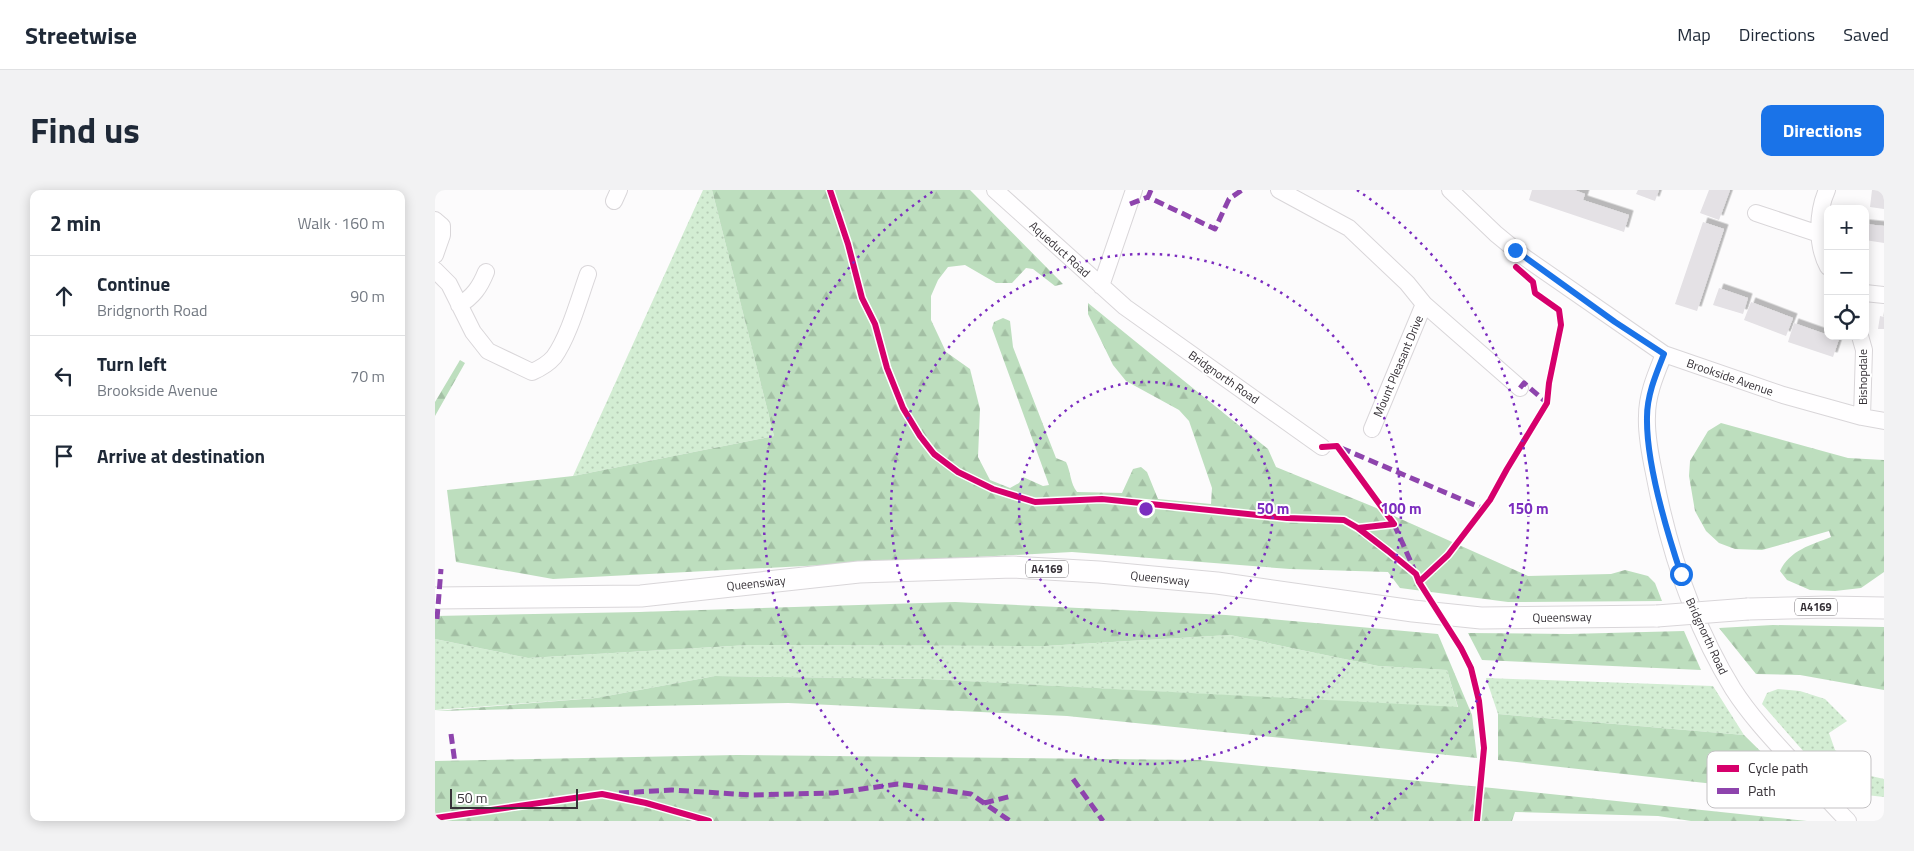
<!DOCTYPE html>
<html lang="en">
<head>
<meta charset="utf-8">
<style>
	:root { --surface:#fff; --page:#f2f2f3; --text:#1f2937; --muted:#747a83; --line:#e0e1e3; --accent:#1a73e8 }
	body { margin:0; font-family:"Titillium Web",sans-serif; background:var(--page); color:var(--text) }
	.controls { position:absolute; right:15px; top:15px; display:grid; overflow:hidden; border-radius:10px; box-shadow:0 2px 12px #0003 }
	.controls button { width:45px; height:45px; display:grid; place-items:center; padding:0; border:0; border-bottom:1px solid var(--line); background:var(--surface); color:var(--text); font:25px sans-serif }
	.scale { position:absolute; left:15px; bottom:12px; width:128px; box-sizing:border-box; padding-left:5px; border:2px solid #363137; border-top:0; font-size:14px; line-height:18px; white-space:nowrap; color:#363137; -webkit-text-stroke:4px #fff; paint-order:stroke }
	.stop { position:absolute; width:15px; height:15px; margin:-11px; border:4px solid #1a73e8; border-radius:50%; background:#fff }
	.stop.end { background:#1a73e8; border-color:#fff; box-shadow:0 1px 5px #0008 }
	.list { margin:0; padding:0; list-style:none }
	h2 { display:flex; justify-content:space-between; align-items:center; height:65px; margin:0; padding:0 20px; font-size:21px }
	h2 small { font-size:16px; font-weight:400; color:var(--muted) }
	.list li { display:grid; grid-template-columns:32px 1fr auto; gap:15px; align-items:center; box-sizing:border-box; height:80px; padding:0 20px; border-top:1px solid var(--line) }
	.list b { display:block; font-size:19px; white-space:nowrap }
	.list p { margin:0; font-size:16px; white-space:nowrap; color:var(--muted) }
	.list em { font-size:16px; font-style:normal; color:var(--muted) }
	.icon { flex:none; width:28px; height:28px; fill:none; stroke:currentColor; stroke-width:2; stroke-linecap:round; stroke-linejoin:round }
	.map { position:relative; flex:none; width:1449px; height:631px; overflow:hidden; border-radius:10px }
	header { display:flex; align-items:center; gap:30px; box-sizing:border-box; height:70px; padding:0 25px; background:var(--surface); border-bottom:1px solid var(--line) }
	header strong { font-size:24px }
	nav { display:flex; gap:28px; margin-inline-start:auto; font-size:18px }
	.intro { display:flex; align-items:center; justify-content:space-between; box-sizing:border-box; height:120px; padding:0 30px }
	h1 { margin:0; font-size:35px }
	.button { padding:12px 22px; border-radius:10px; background:var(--accent); color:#fff; font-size:18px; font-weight:700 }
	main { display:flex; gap:30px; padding:0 30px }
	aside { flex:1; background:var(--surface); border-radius:10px; box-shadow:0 2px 12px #0003 }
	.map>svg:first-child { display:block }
	.grass { fill:url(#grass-dots) }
	.forest { fill:url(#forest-firs) }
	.building { fill:#e4e1e5; filter:url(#shadow) }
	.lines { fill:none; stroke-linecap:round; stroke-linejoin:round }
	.minor-casing { stroke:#d9d6d9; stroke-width:18 }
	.major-casing { stroke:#d9d6d9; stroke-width:23 }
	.minor { stroke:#fffeff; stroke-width:16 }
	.major { stroke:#fffeff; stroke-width:21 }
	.major-bridge-casing { stroke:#d9d6d9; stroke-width:23; stroke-linecap:butt }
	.major-bridge { stroke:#fffeff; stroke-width:21 }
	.quiet { stroke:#8e44ad; stroke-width:5; stroke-dasharray:10 5; stroke-linecap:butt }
	.cycleway-casing { stroke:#fff; stroke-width:9 }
	.cycleway { stroke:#d6006c; stroke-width:6 }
	.route { stroke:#1a73e8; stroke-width:6 }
	.ring { fill:none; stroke:#7b2cbf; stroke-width:2.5; stroke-dasharray:2.5 5 }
	.labels { text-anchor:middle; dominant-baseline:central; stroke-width:4; stroke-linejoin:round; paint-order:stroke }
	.shield { fill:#fff; stroke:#726f73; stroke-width:1 }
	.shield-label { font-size:11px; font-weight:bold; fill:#363137 }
	.street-label { font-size:12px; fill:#363137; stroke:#fff }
	.key { fill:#fff; stroke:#c3c1c3; stroke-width:1 }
	.key-label { font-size:14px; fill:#363137 }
	.centre { fill:#7b2cbf; stroke:#fff; stroke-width:2.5 }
	.ring-label { font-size:15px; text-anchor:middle; font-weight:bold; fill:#7b2cbf; stroke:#fff; stroke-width:4; stroke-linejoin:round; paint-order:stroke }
</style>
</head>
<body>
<header>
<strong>Streetwise</strong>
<nav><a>Map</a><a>Directions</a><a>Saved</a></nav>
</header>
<div class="intro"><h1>Find us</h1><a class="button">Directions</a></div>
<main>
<aside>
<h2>2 min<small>Walk · 160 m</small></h2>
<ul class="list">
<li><svg class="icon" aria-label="ahead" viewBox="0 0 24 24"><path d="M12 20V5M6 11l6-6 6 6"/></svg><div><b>Continue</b><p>Bridgnorth Road</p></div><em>90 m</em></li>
<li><svg class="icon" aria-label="left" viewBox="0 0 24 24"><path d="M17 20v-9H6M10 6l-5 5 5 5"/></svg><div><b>Turn left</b><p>Brookside Avenue</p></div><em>70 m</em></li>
<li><svg class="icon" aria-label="arrive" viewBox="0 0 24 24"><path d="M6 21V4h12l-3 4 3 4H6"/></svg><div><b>Arrive at destination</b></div></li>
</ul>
</aside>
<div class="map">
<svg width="1449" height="631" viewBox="0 0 1449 631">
	<defs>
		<pattern id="grass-dots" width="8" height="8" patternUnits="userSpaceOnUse" patternTransform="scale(1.25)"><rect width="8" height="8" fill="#d3edd3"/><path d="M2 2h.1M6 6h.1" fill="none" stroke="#b6ccb6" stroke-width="1.8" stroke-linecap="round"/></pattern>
		<pattern id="forest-firs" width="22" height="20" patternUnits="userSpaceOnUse" patternTransform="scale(1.25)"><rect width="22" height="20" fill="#bddebe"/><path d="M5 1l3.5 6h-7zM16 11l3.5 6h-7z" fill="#a3bfa4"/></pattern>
		<filter id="shadow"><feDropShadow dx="4.5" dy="-4.5" stdDeviation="0" flood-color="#0004"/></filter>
	</defs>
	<rect width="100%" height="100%" fill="#fcfbfc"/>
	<path class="grass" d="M268 0H277L339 246 138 286Z
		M795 445 943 476 1012 480 1023 518 493 489 280 486 161 508 0 520V449L93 468 314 455 610 456Z
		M1051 488 1278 496 1309 545 1063 524Z
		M1343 499 1365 501 1390 509 1412 531 1394 543 1400 560 1436 586 1449 589V607L1404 602 1327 514 1332 503Z"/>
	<path class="forest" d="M277 0H535L628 94 620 96 598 79 591 78 577 93H561L530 75 513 77 503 90 496 106V130L511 162 535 179 545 219 543 267 555 290 575 298 584 293 588 287 608 296 614 295 557 138 559 132 568 128 575 131 578 157 621 268 631 272C636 282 635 293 642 302L687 303 698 279 706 277 712 282 723 309 776 314 777 298 754 231 744 220 691 191 678 175 653 124V113L833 259 841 277 939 317 1093 386 1176 384 1190 380 1213 386 1220 393 1227 411 1073 412 965 398 953 382 855 379 637 362 118 389 21 372 12 300 138 286 339 246Z
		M25 170 30 173 0 226V212Z
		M1286 233 1413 268 1449 270V382L1426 398 1400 401 1375 400 1352 390 1345 381C1355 360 1376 355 1396 347L1394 341 1327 360 1300 359 1284 353 1271 341 1260 321 1254 286 1255 271 1273 241Z
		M520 412 791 425 1003 444 1037 525 1042 568 632 526 353 513 0 521 161 508 280 486 493 489 1023 517 1012 480 943 476 795 445 610 456 314 455 93 468 0 449V426L204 422Z
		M1338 435 1449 437V500L1365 485 1321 484 1284 438Z
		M1249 441 1266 480 1047 470 1033 443 1134 444Z
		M1063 524 1309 545 1369 604 1063 570Z
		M302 565 765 570 1057 598 1372 631H1256L1223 626 1080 622 1077 631H0V571Z"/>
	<path class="building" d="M1097 0H1139L1150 4 1148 10 1194 25 1189 42 1094 10Z
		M1203 0H1224L1220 11 1201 4Z
		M1274 0H1295L1284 30 1265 23Z
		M1437 0H1449V19L1435 17Z
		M1268 32 1289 39 1262 121 1240 114Z
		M1430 34 1449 36V53L1430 50Z
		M1284 98 1313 108 1308 124 1278 115Z
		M1316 112 1358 128 1351 146 1309 130Z
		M1445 126 1449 127V139H1443Z
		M1359 133 1393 145V146L1404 149 1398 167 1353 152Z"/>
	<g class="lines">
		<g class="minor-casing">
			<path id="minor" d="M560 0 690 117 887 257
				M844 0 914 38 972 93 989 114 1085 198
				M1015 0 1061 44 1089 67 1229 164 1348 205 1427 227 1449 231
				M1392 0C1382 22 1381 55 1393 77
				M179 11 184 0
				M1321 23 1384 44
				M0 30 7 36V45L0 65
				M0 80 14 94 38 142 53 161 97 182C106 178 113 174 119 167 134 146 144 109 153 84
				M666 96 699 0
				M1430 103 1449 105
				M24 115C38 107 45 97 51 82
				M1425 146 1429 160 1427 227
				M1229 164C1221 184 1212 204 1212 226 1211 244 1215 264 1219 283 1233 357 1258 434 1298 499 1316 527 1339 551 1361 575 1379 594 1395 613 1413 631
				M937 239 989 114"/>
		</g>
		<g class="major-casing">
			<path id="major" d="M0 408 206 406 424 382 578 377 664 382 782 393 978 421 1046 428 1222 426
				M1313 419 1393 417 1449 418"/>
		</g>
		<use href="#minor" class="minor"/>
		<use href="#major" class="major"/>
		<g class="major-bridge-casing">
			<path id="major-bridge" d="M1222 426 1313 419"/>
		</g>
		<use href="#major-bridge" class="major-bridge"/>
		<path class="quiet" d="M716 0 713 7 780 39 794 9 807 0
			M695 14 713 7
			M1085 198 1089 193 1112 213
			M906 258 1049 319
			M959 334 979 379
			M2 429 6 379
			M16 544 20 573
			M638 589 668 631
			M184 603 237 600 316 605 398 603 463 594 536 604 575 631
			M549 613 577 606"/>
		<g class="cycleway-casing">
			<path id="cycleway" d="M395 0 413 54 427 108 440 134 452 178 468 218 485 246 499 264 523 282 558 299 600 312 667 309 852 328 909 330 923 338 953 361 981 384 984 392 1026 458 1036 478 1044 511 1049 558 1042 631
				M887 257 902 256 959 334 923 338
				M984 392 1013 365 1055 310 1072 279 1112 213 1114 193 1126 135 1124 120 1100 103 1098 92 1081 77
				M0 628 167 604 211 613 274 631"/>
		</g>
		<use href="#cycleway" class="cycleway"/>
	</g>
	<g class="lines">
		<path class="route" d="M1080 60 1180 132 1229 164C1221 184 1212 205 1212 227 1211 274 1231 339 1246 384"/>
	</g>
	<g class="ring">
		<circle cx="711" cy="319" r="127"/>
		<circle cx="711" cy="319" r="255"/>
		<path d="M489 630A382 382 0 0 1 500 0M922 0A382 382 0 0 1 933 630"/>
	</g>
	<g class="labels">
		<g class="shield">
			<rect x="591" y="370.5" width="42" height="17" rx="4"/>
			<rect x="1360" y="408.5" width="42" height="17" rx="4"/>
		</g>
		<g class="shield-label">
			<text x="612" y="379">A4169</text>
			<text x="1381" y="417">A4169</text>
		</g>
		<g class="street-label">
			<text transform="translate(625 59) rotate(42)">Aqueduct Road</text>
			<text transform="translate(963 176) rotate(-67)">Mount Pleasant Drive</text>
			<text transform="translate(789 187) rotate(35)">Bridgnorth Road</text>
			<text transform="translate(1295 187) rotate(19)">Brookside Avenue</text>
			<text transform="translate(1427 187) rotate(-90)">Bishopdale</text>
			<text transform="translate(725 388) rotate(6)">Queensway</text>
			<text transform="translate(321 393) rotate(-6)">Queensway</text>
			<text transform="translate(1127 427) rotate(-1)">Queensway</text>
			<text transform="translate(1272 446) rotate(65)">Bridgnorth Road</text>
		</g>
	</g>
	<rect x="1272" y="561" width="164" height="57" rx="8" class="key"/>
	<rect x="1282" y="575" width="22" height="7" fill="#d6006c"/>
	<rect x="1282" y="598" width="22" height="6" fill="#8e44ad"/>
	<g class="key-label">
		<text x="1313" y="583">Cycle path</text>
		<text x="1313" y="606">Path</text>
	</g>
	<circle cx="711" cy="319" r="8" class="centre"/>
	<g class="ring-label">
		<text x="838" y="324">50 m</text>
		<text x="966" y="324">100 m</text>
		<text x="1093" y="324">150 m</text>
	</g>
</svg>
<div class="controls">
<button>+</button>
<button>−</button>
<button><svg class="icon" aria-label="locate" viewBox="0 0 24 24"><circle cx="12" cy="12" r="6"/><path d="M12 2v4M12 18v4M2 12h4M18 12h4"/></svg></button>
</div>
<div class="scale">50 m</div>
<div class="stop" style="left:1246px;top:384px"></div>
<div class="stop end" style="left:1080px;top:60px"></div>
</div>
</main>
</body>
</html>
